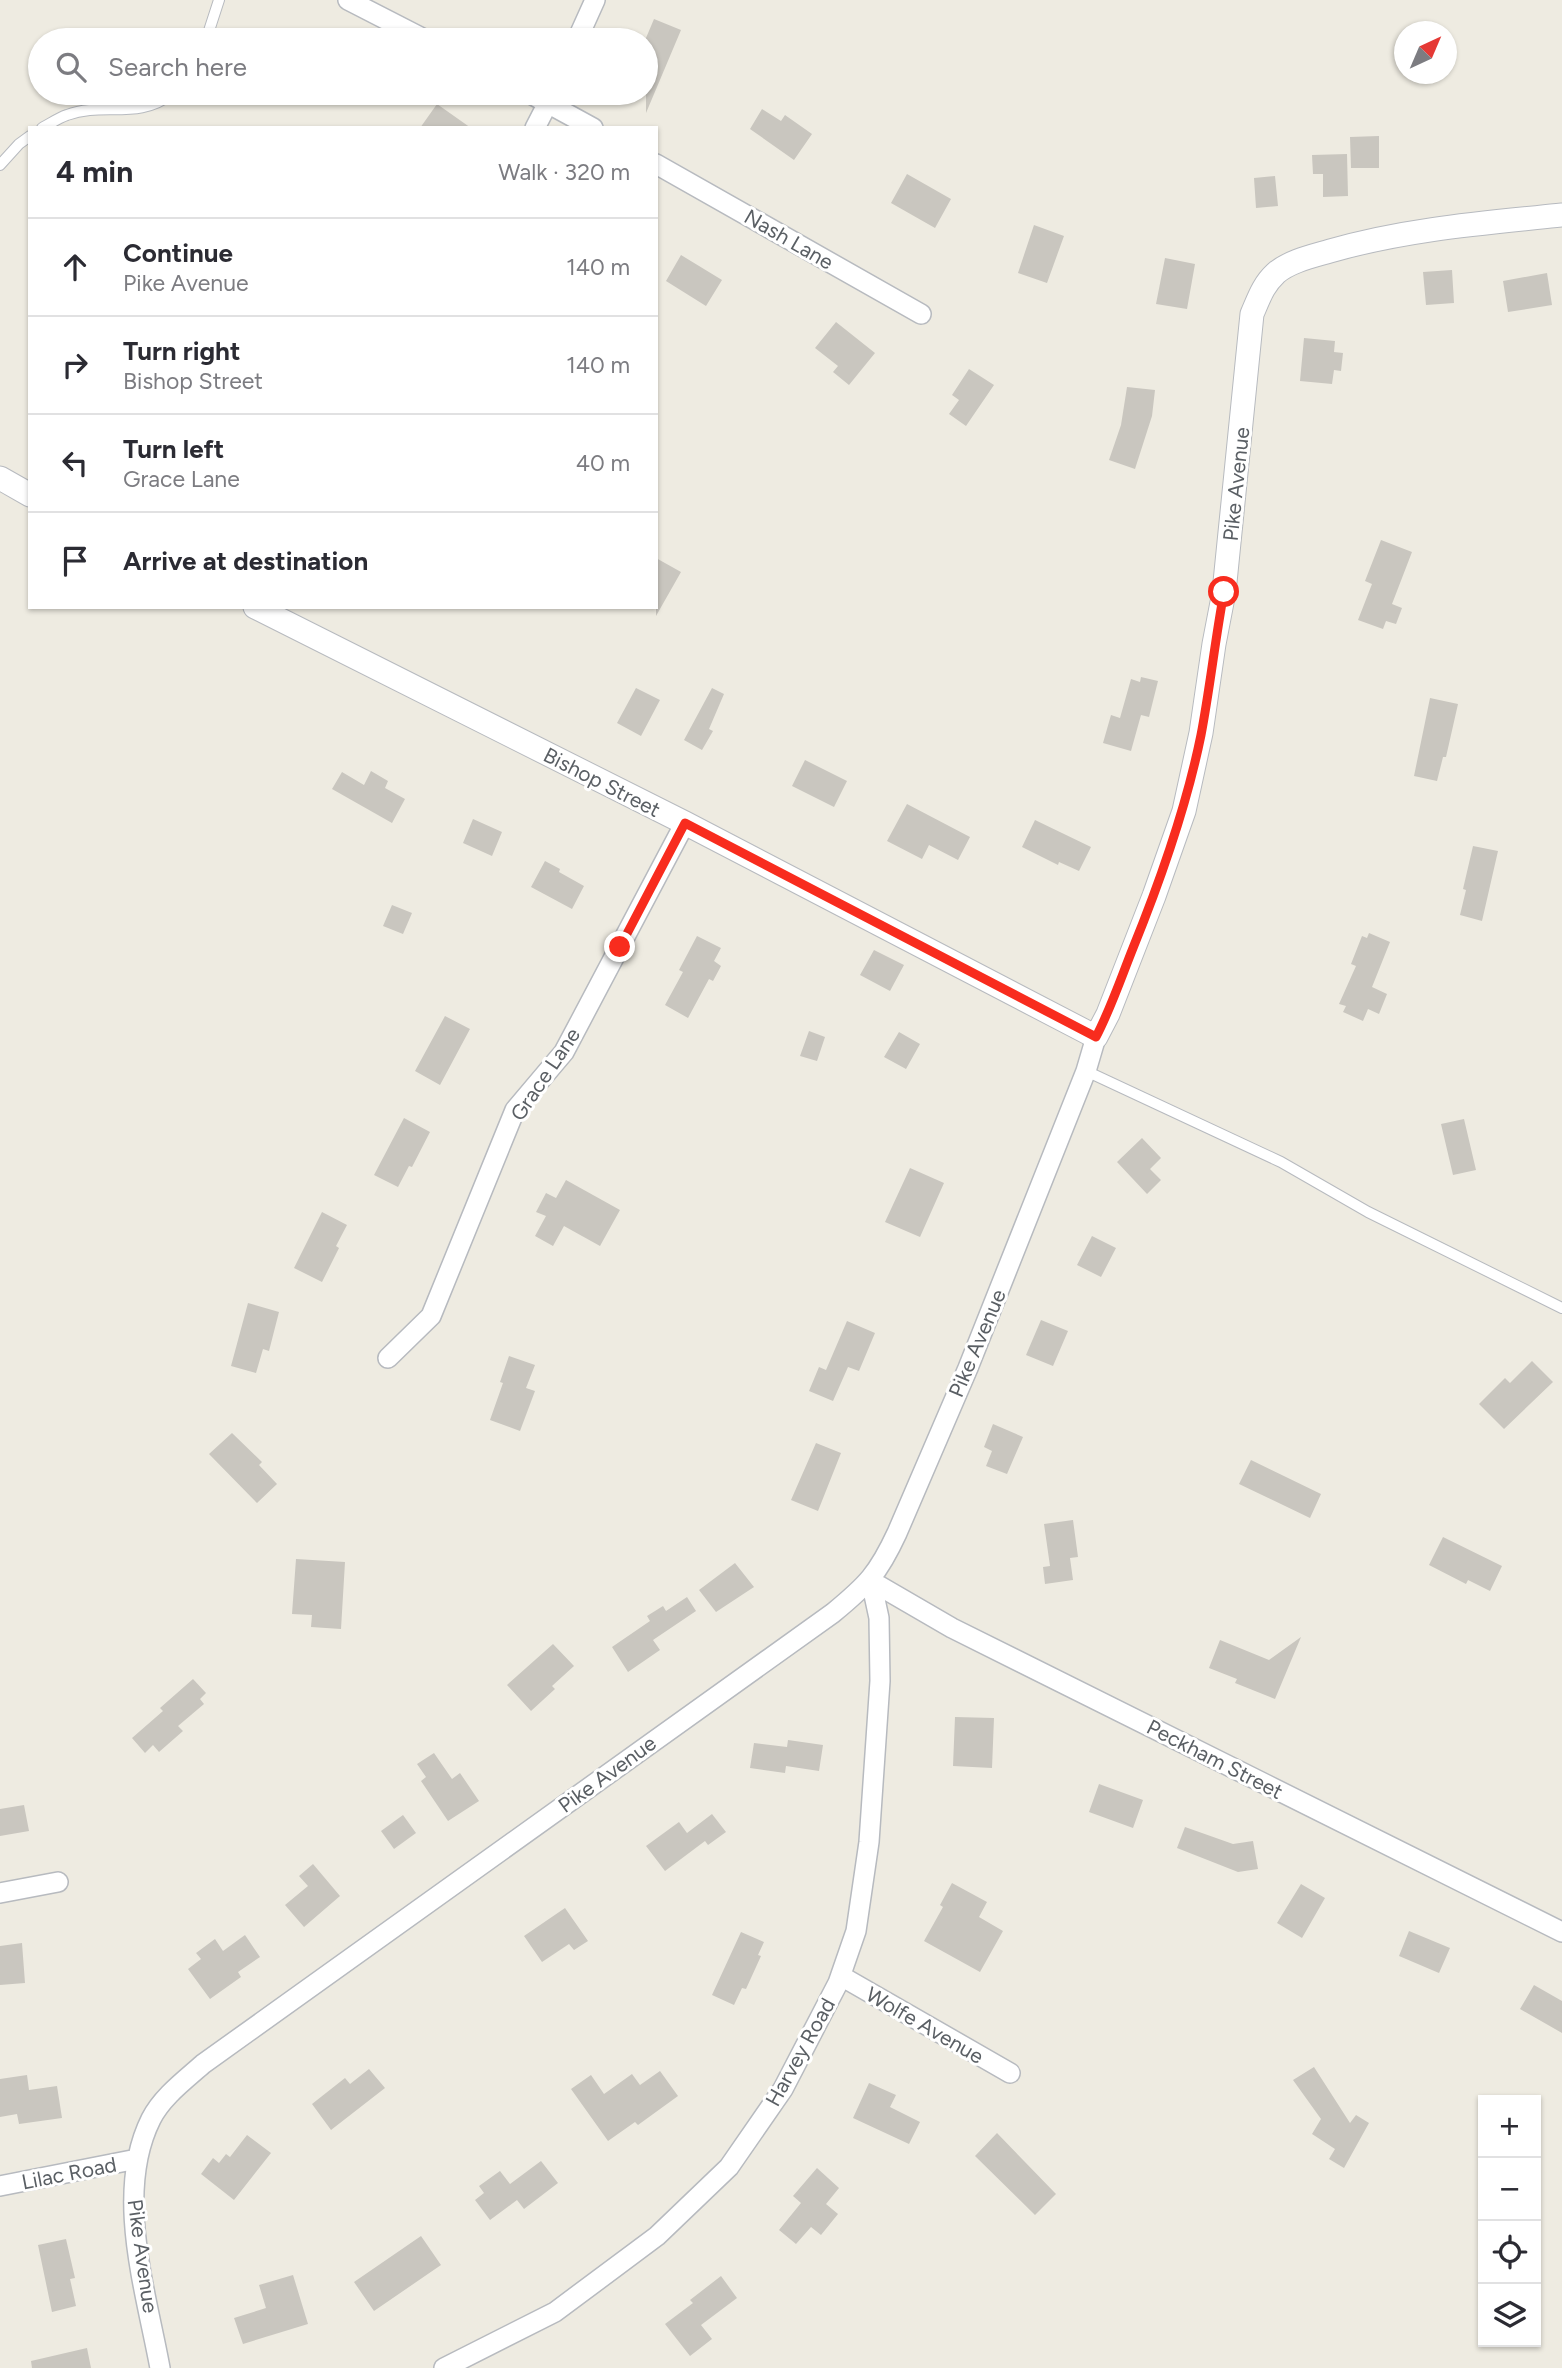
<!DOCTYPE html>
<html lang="en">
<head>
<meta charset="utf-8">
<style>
	:root { --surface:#fff; --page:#f7f7f7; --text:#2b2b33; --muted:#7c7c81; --line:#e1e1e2 }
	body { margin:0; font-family:Figtree,sans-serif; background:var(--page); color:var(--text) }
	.controls { position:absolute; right:21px; bottom:21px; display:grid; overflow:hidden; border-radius:0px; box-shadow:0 2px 5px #0004 }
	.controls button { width:63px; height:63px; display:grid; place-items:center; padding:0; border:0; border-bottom:2px solid var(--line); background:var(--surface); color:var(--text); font:35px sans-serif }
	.compass { position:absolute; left:1394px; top:21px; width:63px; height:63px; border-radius:50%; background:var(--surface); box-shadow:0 2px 5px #0004; rotate:44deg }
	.stop { position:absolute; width:21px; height:21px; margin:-16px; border:5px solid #f82c1e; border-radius:50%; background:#fff }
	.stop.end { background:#f82c1e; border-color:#fff; box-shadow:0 2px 7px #0008 }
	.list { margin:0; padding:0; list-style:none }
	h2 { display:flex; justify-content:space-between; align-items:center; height:91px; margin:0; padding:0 28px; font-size:30px }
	h2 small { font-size:23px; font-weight:400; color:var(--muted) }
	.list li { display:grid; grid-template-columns:46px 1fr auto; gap:21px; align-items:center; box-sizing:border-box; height:98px; padding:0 28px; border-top:2px solid var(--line) }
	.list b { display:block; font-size:26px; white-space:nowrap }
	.list p { margin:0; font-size:23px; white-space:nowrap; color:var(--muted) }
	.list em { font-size:23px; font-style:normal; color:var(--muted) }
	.icon { flex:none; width:38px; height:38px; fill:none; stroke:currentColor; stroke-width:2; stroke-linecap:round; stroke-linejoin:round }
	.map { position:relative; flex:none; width:1562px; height:2368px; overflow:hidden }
	.search { position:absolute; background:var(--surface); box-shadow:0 2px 5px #0004; left:28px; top:28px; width:630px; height:77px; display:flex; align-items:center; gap:18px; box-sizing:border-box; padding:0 24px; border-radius:38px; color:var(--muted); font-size:26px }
	.panel { position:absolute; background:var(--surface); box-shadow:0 2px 5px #0004; left:28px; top:126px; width:630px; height:483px; border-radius:0px }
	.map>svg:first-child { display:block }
	.building { fill:#c9c6bf }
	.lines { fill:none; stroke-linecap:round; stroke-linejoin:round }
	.service-casing { stroke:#b7babf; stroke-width:12 }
	.minor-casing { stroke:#b7babf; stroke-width:22 }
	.tertiary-casing { stroke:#b7babf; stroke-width:25 }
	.service { stroke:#fff; stroke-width:10 }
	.minor { stroke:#fff; stroke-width:19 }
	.tertiary { stroke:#fff; stroke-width:23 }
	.route { stroke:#f82c1e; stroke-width:9 }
	.labels { text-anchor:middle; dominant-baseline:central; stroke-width:6; stroke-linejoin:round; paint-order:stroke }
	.street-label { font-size:21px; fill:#5a5f64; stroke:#fff }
</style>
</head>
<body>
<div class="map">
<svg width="1562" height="2368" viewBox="0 0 1562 2368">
	<rect width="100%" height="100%" fill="#eeebe1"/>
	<path class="building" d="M654 19 681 30 646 113V38Z
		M437 104 471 128H420Z
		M762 109 781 121 785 115 812 134 794 160 750 129Z
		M1379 136V168H1351L1350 137Z
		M1347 154 1348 196 1323 197V174H1313L1312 155Z
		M907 174 951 199 935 228 891 203Z
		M1275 176 1278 206 1256 208 1254 178Z
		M1034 225 1064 236 1047 283 1018 273Z
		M681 255 722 280 706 306 666 281Z
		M1165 258 1195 264 1187 309 1156 304Z
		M1452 270 1454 303 1426 305 1423 272Z
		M1547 273 1552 305 1508 312 1503 281Z
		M836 322 875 353 849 385 833 372 838 366 815 348Z
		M1304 338 1335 341 1334 352 1343 353 1341 371 1334 370 1332 384 1300 381Z
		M969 369 994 385 966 426 949 414 959 400 952 395Z
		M1127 387 1155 390 1152 416 1135 469 1109 460 1121 425Z
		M1381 540 1412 552 1392 604 1402 608 1396 624 1386 621 1383 629 1358 620 1372 584 1365 581Z
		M656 558 681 572 656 616Z
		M1141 677 1158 681 1149 717 1141 715 1131 751 1103 743 1111 715 1120 718 1131 679 1140 682Z
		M636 688 660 700 641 736 617 723Z
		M712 688 724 694 709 729 713 731 702 750 684 740Z
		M1430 698 1458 704 1446 757H1443L1437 781 1414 776Z
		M805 760 847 781 834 807 792 786Z
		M371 771 388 781 385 788 405 799 392 823 332 789 342 772 364 785Z
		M907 804 970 837 958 860 929 845 922 859 887 841Z
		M473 819 502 832 492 856 463 843Z
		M1035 820 1091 847 1079 871 1059 862 1058 865 1022 847Z
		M1473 846 1498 851 1482 921 1460 915 1466 890 1463 889Z
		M545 861 560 869 559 872 584 886 572 909 531 887Z
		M392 905 412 913 403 934 383 926Z
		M1369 933 1390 942 1372 987 1387 994 1379 1014 1368 1009 1363 1021 1343 1012 1346 1006 1339 1004 1356 966 1351 964 1362 936 1367 938Z
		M697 936 721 948 714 961 721 966 713 981 709 979 688 1018 665 1005 683 972 679 970Z
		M874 950 904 965 890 991 860 975Z
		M445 1016 470 1029 440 1085 415 1071Z
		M809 1031 825 1037 817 1061 800 1056Z
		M899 1032 920 1044 906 1069 884 1057Z
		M404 1118 430 1132 412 1167 409 1166 398 1187 374 1175Z
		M1464 1119 1476 1170 1453 1175 1441 1124Z
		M1142 1138 1161 1158 1150 1169 1161 1180 1147 1194 1117 1162Z
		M910 1168 944 1183 920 1237 885 1222Z
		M566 1180 620 1210 600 1246 564 1226 553 1246 535 1236 546 1216 536 1212 546 1193 556 1198Z
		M322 1212 347 1225 336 1246 339 1248 322 1282 294 1268Z
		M1092 1236 1116 1248 1101 1277 1077 1265Z
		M248 1303 279 1312 269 1351 263 1349 256 1373 231 1366Z
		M1041 1320 1068 1331 1053 1366 1026 1355Z
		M847 1321 875 1333 859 1371 848 1367 833 1401 809 1391 819 1367 826 1370Z
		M509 1356 535 1365 526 1388 535 1391 520 1431 490 1420 503 1383 500 1382Z
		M1532 1361 1553 1382 1504 1429 1479 1404 1505 1378 1510 1383Z
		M993 1424 1023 1437 1007 1474 986 1466 992 1451 984 1447Z
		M232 1433 262 1462 259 1465 277 1484 257 1503 209 1454Z
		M816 1443 841 1453 818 1511 791 1500Z
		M1251 1460 1321 1494 1310 1518 1239 1484Z
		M1073 1520 1078 1557 1070 1558 1073 1580 1045 1584 1043 1567 1050 1566 1044 1524Z
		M1443 1537 1502 1566 1490 1591 1468 1580 1466 1584 1429 1565Z
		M296 1559 345 1562 341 1629 311 1627 312 1615 292 1614Z
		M735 1563 754 1587 716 1612 699 1590Z
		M687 1597 696 1611 653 1640 660 1650 628 1672 612 1647 650 1621 647 1616 663 1606 666 1611Z
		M1301 1637 1275 1699 1235 1683 1237 1679 1209 1668 1220 1640 1269 1660Z
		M553 1644 574 1666 552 1686 555 1689 531 1711 507 1685Z
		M193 1679 206 1693 200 1699 204 1704 178 1726 183 1731 159 1752 153 1745 145 1753 132 1738 163 1711 160 1708Z
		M955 1717 994 1718 992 1768 953 1766Z
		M788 1740 823 1745 819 1771 786 1766 785 1773 750 1768 754 1743 787 1747Z
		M434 1753 452 1779 460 1773 479 1801 448 1821 421 1781 426 1777 417 1764Z
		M1099 1784 1143 1800 1133 1828 1089 1812Z
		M24 1805 29 1831 0 1836V1809Z
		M712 1814 726 1832 708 1845 705 1841 665 1871 646 1846 679 1822 687 1833Z
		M403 1815 416 1833 394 1849 381 1831Z
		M1185 1827 1233 1844 1253 1841 1258 1869 1238 1872 1177 1848Z
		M313 1864 340 1896 304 1927 285 1905 308 1886 299 1876Z
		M952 1883 987 1902 979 1917 1003 1931 980 1972 924 1941 943 1907 940 1905Z
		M1301 1884 1325 1898 1302 1938 1277 1923Z
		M565 1908 588 1941 574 1950 569 1944 542 1962 524 1936Z
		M1409 1931 1450 1948 1439 1973 1399 1956Z
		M741 1932 764 1942 758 1955 761 1956 746 1989 742 1988 734 2005 712 1995Z
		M245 1935 260 1957 238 1972 241 1977 210 1999 188 1969 201 1959 196 1953 215 1939 223 1951Z
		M22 1943 25 1983 0 1985V1946Z
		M1534 1985 1562 2001V2033L1520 2009Z
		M1314 2067 1350 2123 1356 2115 1369 2123 1344 2168 1329 2159 1335 2149 1312 2134 1321 2119 1293 2080Z
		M369 2069 385 2088 331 2130 312 2104 345 2078 350 2084Z
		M660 2071 678 2096 638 2125 635 2122 608 2141 571 2089 591 2075 604 2094 632 2074 640 2085Z
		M27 2075 29 2090 57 2086 62 2118 19 2124 17 2114 0 2117V2079Z
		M869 2083 896 2095 890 2107 920 2122 909 2144 853 2118Z
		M997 2133 1056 2194 1035 2215 975 2156Z
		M247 2135 271 2153 234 2200 201 2174 213 2158 219 2163 226 2154 230 2157Z
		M541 2161 558 2183 524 2209 517 2200 490 2220 475 2200 484 2193 479 2186 500 2171 510 2184Z
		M817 2168 839 2188 826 2204 838 2214 821 2235 811 2227 796 2244 779 2230 801 2203 793 2196Z
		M421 2236 441 2265 374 2311 354 2282Z
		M66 2239 75 2278 70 2279 76 2306 52 2312 38 2245Z
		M293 2275 308 2324 243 2344 234 2318 266 2308 259 2285Z
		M721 2276 737 2298 701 2325 712 2339 690 2356 665 2324 693 2303 690 2300Z
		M87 2348 91 2368H32L31 2361Z"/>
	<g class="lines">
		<g class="service-casing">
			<path id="service" d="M206 40 219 0
				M42 128C50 124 58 118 67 115 104 101 137 121 173 93
				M0 165 19 144 30 136
				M1086 1071 1281 1162 1368 1212 1562 1308"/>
		</g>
		<g class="minor-casing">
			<path id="minor" d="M348 0 426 40
				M577 40 595 0
				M529 93 593 128
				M535 128 553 93
				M656 164 921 314
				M388 1358 431 1316 515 1110 564 1052 685 823
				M871 1581 952 1628 1562 1932
				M0 1893 58 1882
				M841 1976 1010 2073
				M0 2186 137 2159
				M160 2368C146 2291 114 2193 151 2119 162 2097 185 2080 203 2064L833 1613C867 1585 878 1574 897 1533L968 1368 1086 1071 1096 1037
				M444 2368 555 2312 657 2236 729 2167 783 2089 838 1983 856 1931 869 1842 880 1681 879 1618 871 1581"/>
		</g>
		<g class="tertiary-casing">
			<path id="tertiary" d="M0 478 30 495
				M255 607 685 823 1096 1037 1108 1014 1154 896 1184 811 1201 733 1214 644 1224 592 1252 314C1259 298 1263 285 1276 273 1290 261 1313 256 1330 251 1406 229 1484 223 1562 215"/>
		</g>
		<use href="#service" class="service"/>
		<use href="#minor" class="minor"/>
		<use href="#tertiary" class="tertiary"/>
	</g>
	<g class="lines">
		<path class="route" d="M620 947 685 823 1096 1037C1111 1008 1121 978 1133 948 1161 879 1186 809 1201 735 1210 688 1215 640 1224 592"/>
	</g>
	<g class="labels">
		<g class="street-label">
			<text transform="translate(789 239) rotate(30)">Nash Lane</text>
			<text transform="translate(1236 484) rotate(-84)">Pike Avenue</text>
			<text transform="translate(602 782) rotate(27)">Bishop Street</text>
			<text transform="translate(545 1074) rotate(-56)">Grace Lane</text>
			<text transform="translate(977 1343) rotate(-67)">Pike Avenue</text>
			<text transform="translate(1215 1759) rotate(27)">Peckham Street</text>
			<text transform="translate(607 1774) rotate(-36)">Pike Avenue</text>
			<text transform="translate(925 2025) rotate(30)">Wolfe Avenue</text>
			<text transform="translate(800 2052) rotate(-61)">Harvey Road</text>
			<text transform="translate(69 2173) rotate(-11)">Lilac Road</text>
			<text transform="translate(143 2256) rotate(82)">Pike Avenue</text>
		</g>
	</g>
</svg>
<div class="controls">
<button>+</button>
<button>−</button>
<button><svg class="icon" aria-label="locate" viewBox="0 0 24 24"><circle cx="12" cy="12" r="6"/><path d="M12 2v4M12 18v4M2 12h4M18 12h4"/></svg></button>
<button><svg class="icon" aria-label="layers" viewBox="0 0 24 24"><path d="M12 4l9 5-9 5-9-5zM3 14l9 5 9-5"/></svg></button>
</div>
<svg class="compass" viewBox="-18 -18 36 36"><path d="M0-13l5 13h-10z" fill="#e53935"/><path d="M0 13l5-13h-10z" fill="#7c7c81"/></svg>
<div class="stop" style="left:1224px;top:592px"></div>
<div class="stop end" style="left:620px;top:947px"></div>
<div class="search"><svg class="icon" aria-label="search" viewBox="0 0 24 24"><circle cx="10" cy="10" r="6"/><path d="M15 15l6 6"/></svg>Search here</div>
<section class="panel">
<h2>4 min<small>Walk · 320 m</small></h2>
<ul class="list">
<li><svg class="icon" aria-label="ahead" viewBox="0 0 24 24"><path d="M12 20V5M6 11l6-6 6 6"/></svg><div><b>Continue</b><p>Pike Avenue</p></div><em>140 m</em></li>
<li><svg class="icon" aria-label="right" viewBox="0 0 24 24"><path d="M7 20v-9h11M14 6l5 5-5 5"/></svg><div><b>Turn right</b><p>Bishop Street</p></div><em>140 m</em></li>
<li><svg class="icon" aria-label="left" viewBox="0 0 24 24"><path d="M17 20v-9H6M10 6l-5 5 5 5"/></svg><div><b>Turn left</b><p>Grace Lane</p></div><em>40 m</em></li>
<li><svg class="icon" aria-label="arrive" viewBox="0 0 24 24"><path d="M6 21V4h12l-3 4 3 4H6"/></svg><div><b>Arrive at destination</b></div></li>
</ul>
</section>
</div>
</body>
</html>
